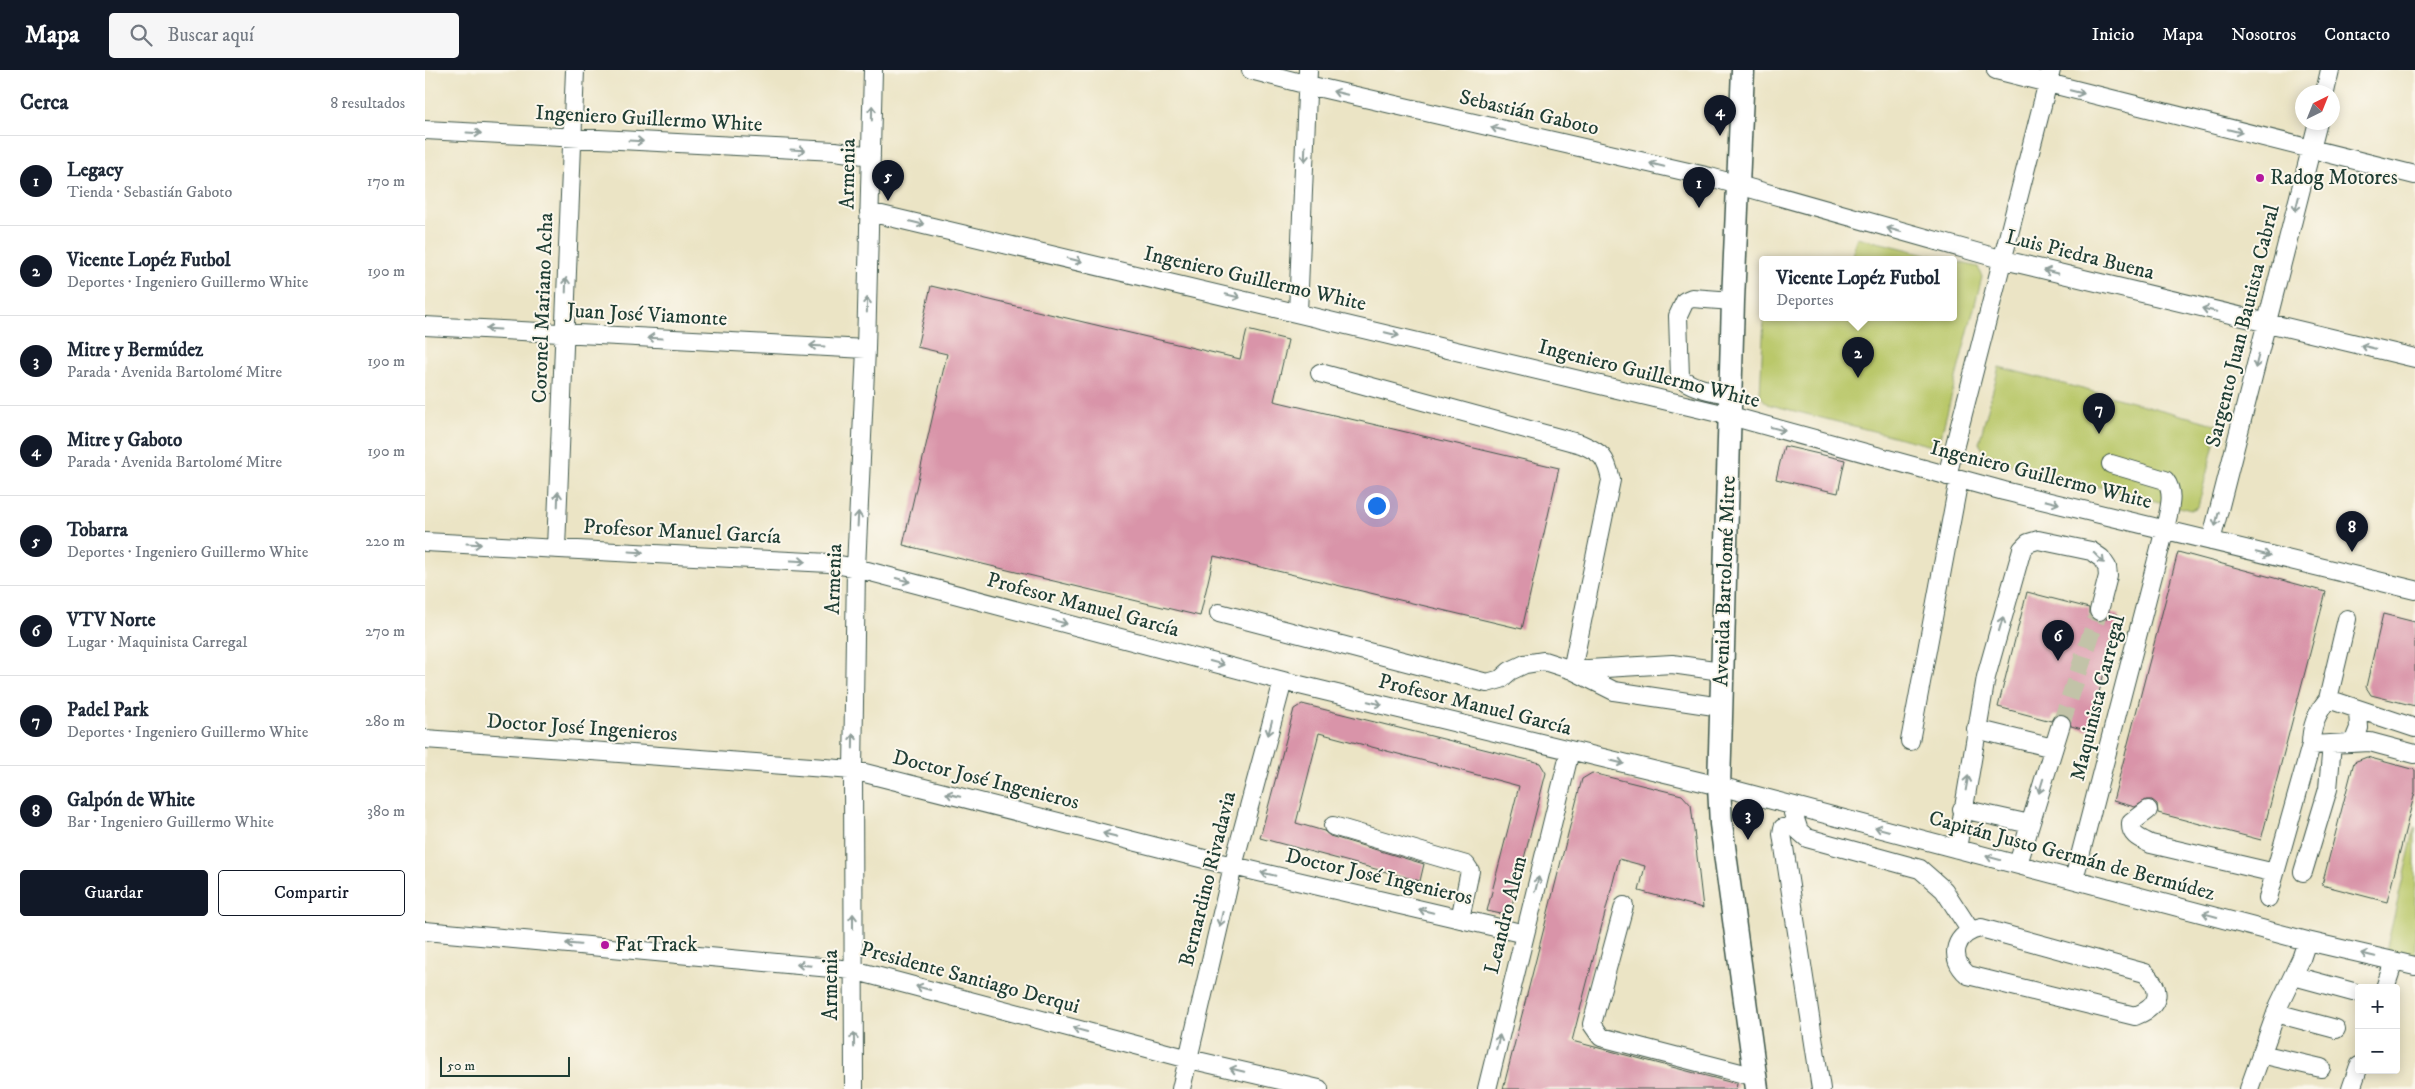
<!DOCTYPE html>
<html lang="es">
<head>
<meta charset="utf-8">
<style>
	:root { --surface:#fff; --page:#f6f6f7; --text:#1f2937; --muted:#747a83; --line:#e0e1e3; --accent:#111827 }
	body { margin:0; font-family:"IM FELL DW Pica",serif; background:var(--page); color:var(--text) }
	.controls { position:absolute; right:15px; bottom:15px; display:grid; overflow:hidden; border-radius:5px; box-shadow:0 2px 12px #0003 }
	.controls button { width:45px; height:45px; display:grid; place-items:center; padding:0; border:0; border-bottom:1px solid var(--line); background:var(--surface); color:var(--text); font:25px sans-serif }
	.compass { position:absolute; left:1870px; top:15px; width:45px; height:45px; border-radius:50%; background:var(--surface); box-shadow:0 2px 12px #0003; rotate:43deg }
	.scale { position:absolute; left:15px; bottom:12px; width:130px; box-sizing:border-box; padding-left:5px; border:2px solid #1f3d34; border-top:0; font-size:14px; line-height:18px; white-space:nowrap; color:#1f3d34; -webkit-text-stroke:4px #fbf7ec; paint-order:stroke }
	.you { position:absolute; left:951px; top:435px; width:18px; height:18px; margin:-12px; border:4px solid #fff; border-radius:50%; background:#1a73e8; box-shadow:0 0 0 8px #1a73e833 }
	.badge { display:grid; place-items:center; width:32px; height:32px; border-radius:50%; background:var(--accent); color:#fff; font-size:16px; font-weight:700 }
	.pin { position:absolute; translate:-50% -41px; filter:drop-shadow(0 1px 2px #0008) }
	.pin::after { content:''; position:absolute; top:26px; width:18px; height:15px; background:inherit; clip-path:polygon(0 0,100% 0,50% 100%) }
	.popup { position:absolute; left:1334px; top:186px; width:198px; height:65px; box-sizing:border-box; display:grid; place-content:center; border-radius:5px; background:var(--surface); filter:drop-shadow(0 1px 4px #0005); font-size:16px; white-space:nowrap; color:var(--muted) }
	.popup b { font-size:19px; color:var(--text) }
	.popup::after { content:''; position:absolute; left:50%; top:100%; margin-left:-10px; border:10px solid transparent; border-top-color:var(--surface) }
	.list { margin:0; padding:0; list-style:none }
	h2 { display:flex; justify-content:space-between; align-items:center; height:65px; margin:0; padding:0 20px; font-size:21px }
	h2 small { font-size:16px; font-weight:400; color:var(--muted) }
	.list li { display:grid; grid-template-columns:32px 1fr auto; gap:15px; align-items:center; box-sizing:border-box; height:90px; padding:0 20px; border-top:1px solid var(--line) }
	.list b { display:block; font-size:19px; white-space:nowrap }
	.list p { margin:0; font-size:16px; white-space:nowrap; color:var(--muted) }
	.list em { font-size:16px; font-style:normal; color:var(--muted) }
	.actions { display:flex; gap:10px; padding:15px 20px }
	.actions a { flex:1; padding:11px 0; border:1px solid var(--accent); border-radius:5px; text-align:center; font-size:18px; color:var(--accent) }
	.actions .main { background:var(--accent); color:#fff }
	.icon { flex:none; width:28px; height:28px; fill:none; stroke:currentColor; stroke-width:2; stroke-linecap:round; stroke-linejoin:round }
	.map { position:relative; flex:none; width:1990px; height:1019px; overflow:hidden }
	header { display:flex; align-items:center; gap:30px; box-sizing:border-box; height:70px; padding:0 25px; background:var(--accent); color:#fff }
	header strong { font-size:24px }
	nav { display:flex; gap:28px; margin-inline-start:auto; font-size:18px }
	.search { width:350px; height:45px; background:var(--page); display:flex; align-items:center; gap:12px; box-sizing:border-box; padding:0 18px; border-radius:5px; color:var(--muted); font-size:19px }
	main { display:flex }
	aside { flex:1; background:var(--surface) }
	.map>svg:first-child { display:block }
	.green { fill:#bac86b; stroke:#6c8250 }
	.building { fill:#d994a9 }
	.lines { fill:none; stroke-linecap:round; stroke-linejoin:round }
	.minor-tunnel { stroke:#c2c3a8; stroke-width:18; stroke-dasharray:18 9; stroke-linecap:butt }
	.minor-casing { stroke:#3e564a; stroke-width:20 }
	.major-casing { stroke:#3e564a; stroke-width:25 }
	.minor { stroke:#fff; stroke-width:18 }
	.major { stroke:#fff; stroke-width:22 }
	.oneway { stroke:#8f9e9a }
	.poi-dot { fill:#b5179e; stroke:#fbf7ec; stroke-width:2 }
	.labels { text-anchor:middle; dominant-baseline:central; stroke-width:4; stroke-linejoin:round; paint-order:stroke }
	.street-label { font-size:21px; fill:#1f3d34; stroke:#fbf7ec }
	.poi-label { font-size:21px; fill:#1f3d34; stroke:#fbf7ec; text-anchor:start }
</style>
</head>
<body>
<header>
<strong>Mapa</strong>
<div class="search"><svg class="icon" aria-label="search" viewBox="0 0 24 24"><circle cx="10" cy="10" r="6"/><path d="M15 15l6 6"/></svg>Buscar aquí</div>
<nav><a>Inicio</a><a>Mapa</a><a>Nosotros</a><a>Contacto</a></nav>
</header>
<main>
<aside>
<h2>Cerca<small>8 resultados</small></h2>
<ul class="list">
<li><span class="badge">1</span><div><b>Legacy</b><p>Tienda · Sebastián Gaboto</p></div><em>170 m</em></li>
<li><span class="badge">2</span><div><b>Vicente Lopéz Futbol</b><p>Deportes · Ingeniero Guillermo White</p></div><em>190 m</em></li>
<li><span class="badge">3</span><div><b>Mitre y Bermúdez</b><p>Parada · Avenida Bartolomé Mitre</p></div><em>190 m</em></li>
<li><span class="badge">4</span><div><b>Mitre y Gaboto</b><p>Parada · Avenida Bartolomé Mitre</p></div><em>190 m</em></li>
<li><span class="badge">5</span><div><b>Tobarra</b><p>Deportes · Ingeniero Guillermo White</p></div><em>220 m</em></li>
<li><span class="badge">6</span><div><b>VTV Norte</b><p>Lugar · Maquinista Carregal</p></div><em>270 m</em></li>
<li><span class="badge">7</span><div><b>Padel Park</b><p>Deportes · Ingeniero Guillermo White</p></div><em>280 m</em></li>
<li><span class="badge">8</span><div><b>Galpón de White</b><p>Bar · Ingeniero Guillermo White</p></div><em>380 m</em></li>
</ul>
<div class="actions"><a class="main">Guardar</a><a>Compartir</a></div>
</aside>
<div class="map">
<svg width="1990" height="1019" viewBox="0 0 1990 1019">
	<rect width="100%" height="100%" fill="#fbf7ec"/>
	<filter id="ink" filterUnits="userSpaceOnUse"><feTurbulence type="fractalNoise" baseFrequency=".02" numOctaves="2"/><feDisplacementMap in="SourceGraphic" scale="10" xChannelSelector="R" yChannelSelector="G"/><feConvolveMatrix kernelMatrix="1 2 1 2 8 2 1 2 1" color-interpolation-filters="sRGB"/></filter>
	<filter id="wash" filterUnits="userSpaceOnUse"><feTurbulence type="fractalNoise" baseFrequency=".0096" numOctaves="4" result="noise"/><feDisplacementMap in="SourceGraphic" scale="20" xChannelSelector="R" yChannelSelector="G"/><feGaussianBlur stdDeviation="1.12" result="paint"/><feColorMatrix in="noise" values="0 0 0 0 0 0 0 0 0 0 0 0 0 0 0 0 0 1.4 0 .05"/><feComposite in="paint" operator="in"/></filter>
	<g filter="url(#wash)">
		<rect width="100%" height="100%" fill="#ebe4c5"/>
		<path class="green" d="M1432 167 1521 189H1426Z
			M1528 191 1553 197 1557 207 1515 370 1507 376 1342 334 1335 325 1339 247H1528Z
			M1574 297 1794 355 1773 437 1766 440 1563 389 1554 373Z
			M1990 757V896L1959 889Z"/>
		<g id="blocks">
			<path class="building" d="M506 216 815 289 822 260 863 270 849 331 1134 398 1097 559 789 486 775 546 478 475 522 284 492 277Z
				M1359 376 1420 390 1413 423 1351 409Z
				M1753 482 1901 522 1836 770 1733 743 1732 734 1727 730H1721L1710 737 1688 731Z
				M1602 522 1664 538V544L1671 551 1681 549 1684 543 1694 545 1664 661 1646 656 1644 647 1639 644 1629 646 1626 651 1573 637Z
				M1958 544 1990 552V636L1946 625 1941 617Z
				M877 634 1115 693 1121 703 1086 839 1076 844 1062 841 1094 716 894 663 871 753 899 761 905 766 999 794 995 811 835 768 869 639Z
				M1942 687 1990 700V722L1962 832 1897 815 1929 692Z
				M1167 703 1257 725 1266 735 1278 838 1214 821 1220 796 1194 789 1147 971 1312 1014 1311 1019H1078L1157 709Z"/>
		</g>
	</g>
	<g filter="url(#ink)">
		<use href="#blocks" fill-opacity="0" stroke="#3e564a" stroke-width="1"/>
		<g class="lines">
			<path class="minor-tunnel" d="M1636 654 1674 541"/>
			<g class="minor-casing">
				<path id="minor" d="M826 0 883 15 1285 107 1579 190 1990 288
					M1571 0 1990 105
					M1900 22 1905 0
					M0 60 410 81 446 86
					M444 142 1306 346 1579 421 1990 520
					M873 242 883 0
					M0 256 441 279
					M895 303 1156 374C1177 383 1181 387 1186 410L1147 600 1189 621 1296 637
					M1307 325C1290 321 1267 319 1255 307L1253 246 1260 231 1267 228 1308 231
					M1522 406 1626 0
					M1786 471 1893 52
					M0 472 404 493 431 498 858 611 1294 716 1882 871 1990 896
					M131 478 150 0
					M794 543 1062 613 1076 609 1085 601 1100 594 1119 591 1147 600 1247 594 1296 601
					M1903 629 1922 549
					M1990 658 1903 629C1891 644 1886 657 1886 675L1945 672 1990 684
					M1551 659 1628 678
					M0 669 428 700 791 792 1100 864
					M1485 671 1534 409
					M1928 673 1934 658 1933 641
					M1537 739 1605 754
					M1723 740 1706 753C1705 766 1716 769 1726 774L1850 803
					M1368 743 1374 761 1382 768 1495 799 1519 820 1545 860
					M1371 755 1358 758 1357 764 1396 1019
					M908 756 1041 795 1045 801 1035 849
					M1532 779 1561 607 1597 479 1603 473 1613 470 1666 481 1676 488 1682 497 1683 506 1674 541
					M1593 794 1636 654
					M1878 802 1903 719 1907 674
					M1649 809 1740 459C1743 442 1751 424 1740 410L1686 394
					M1843 828 1886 675
					M1199 836 1167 954 1176 967 1331 1007
					M1556 858 1720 903C1739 921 1734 937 1710 946L1543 905C1522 887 1530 863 1556 858Z
					M0 861 428 900 764 989 894 1019
					M1869 906 1928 922
					M1960 918 1969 891
					M1851 943 1911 959
					M1836 984 1896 998
					M429 1019 428 700 431 498 441 279 448 0
					M756 1019 808 796 858 611
					M1062 1019 1145 681
					M1824 1019 1854 935 1876 889 1882 871
					M1926 1019 1934 996"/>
			</g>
			<g class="major-casing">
				<path id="major" d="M1318 0 1308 231 1294 716 1296 754 1332 1019"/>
			</g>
			<use href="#minor" class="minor"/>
			<use href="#major" class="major"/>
		</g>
		<defs><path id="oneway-shaft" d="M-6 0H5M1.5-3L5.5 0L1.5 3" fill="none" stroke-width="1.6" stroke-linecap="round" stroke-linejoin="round" transform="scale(1.25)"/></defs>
		<g class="oneway">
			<use href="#oneway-shaft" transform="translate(1652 22) rotate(14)"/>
			<use href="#oneway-shaft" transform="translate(915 23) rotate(-167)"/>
			<use href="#oneway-shaft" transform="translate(447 43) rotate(-89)"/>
			<use href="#oneway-shaft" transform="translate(1073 59) rotate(-167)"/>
			<use href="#oneway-shaft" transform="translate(1810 61) rotate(14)"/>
			<use href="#oneway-shaft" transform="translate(49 63) rotate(3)"/>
			<use href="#oneway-shaft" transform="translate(211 71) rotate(3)"/>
			<use href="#oneway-shaft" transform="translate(373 80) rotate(3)"/>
			<use href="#oneway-shaft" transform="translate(880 84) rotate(92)"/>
			<use href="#oneway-shaft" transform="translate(1232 95) rotate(-167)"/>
			<use href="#oneway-shaft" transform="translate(1872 134) rotate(104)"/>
			<use href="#oneway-shaft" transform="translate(492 153) rotate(13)"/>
			<use href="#oneway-shaft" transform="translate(1469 160) rotate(-164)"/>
			<use href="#oneway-shaft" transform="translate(650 190) rotate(13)"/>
			<use href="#oneway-shaft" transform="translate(1626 202) rotate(-167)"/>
			<use href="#oneway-shaft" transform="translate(141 215) rotate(-88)"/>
			<use href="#oneway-shaft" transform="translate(808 226) rotate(13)"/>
			<use href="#oneway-shaft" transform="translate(442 235) rotate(-89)"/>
			<use href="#oneway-shaft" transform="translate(1784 240) rotate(-167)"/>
			<use href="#oneway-shaft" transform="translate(68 259) rotate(-177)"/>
			<use href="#oneway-shaft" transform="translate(967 264) rotate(14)"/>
			<use href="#oneway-shaft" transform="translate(230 268) rotate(-177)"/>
			<use href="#oneway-shaft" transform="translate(392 276) rotate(-177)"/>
			<use href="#oneway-shaft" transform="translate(1943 277) rotate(-167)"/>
			<use href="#oneway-shaft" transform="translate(1832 291) rotate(104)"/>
			<use href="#oneway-shaft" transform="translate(1353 359) rotate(15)"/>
			<use href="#oneway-shaft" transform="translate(133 429) rotate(-88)"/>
			<use href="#oneway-shaft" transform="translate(1627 432) rotate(13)"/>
			<use href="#oneway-shaft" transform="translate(433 449) rotate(-87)"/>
			<use href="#oneway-shaft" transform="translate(1792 449) rotate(104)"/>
			<use href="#oneway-shaft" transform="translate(49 474) rotate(3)"/>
			<use href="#oneway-shaft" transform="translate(211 482) rotate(3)"/>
			<use href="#oneway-shaft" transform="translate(1838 484) rotate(14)"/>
			<use href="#oneway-shaft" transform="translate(1674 488) rotate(45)"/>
			<use href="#oneway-shaft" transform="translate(373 491) rotate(3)"/>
			<use href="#oneway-shaft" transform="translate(478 510) rotate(15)"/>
			<use href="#oneway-shaft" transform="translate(635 552) rotate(15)"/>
			<use href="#oneway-shaft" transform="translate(1576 554) rotate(-74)"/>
			<use href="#oneway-shaft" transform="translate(792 593) rotate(15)"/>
			<use href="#oneway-shaft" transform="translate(950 633) rotate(14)"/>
			<use href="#oneway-shaft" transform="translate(845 658) rotate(105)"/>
			<use href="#oneway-shaft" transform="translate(428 671) rotate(-89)"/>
			<use href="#oneway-shaft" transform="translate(1192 692) rotate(13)"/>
			<use href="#oneway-shaft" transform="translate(1542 713) rotate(-80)"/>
			<use href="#oneway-shaft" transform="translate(1616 716) rotate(107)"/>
			<use href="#oneway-shaft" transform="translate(528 725) rotate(-166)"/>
			<use href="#oneway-shaft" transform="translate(1457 759) rotate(-165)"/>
			<use href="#oneway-shaft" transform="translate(685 765) rotate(-166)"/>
			<use href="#oneway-shaft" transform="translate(1568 788) rotate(-165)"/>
			<use href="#oneway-shaft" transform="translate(843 804) rotate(-167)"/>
			<use href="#oneway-shaft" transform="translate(1112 814) rotate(-76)"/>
			<use href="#oneway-shaft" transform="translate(1001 841) rotate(-167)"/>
			<use href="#oneway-shaft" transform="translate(1785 845) rotate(-165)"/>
			<use href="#oneway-shaft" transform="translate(796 849) rotate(103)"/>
			<use href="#oneway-shaft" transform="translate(428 851) rotate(-90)"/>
			<use href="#oneway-shaft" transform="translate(148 874) rotate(-175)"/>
			<use href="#oneway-shaft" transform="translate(1943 885) rotate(-167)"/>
			<use href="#oneway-shaft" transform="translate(379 895) rotate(-175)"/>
			<use href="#oneway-shaft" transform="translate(498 918) rotate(-165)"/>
			<use href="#oneway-shaft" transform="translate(655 960) rotate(-165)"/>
			<use href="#oneway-shaft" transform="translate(429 970) rotate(-91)"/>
			<use href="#oneway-shaft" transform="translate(1073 972) rotate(-76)"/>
			<use href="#oneway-shaft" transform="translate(812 1000) rotate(-167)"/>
		</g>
	</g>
	<g class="poi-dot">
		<circle cx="1835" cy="108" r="5"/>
		<circle cx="180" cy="875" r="5"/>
	</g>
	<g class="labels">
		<g class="street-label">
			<text transform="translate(1104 43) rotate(13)">Sebastián Gaboto</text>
			<text transform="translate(224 49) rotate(3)">Ingeniero Guillermo White</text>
			<text transform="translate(423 104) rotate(-89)">Armenia</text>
			<text transform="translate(1655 185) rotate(14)">Luis Piedra Buena</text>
			<text transform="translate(830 209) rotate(13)">Ingeniero Guillermo White</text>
			<text transform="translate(118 238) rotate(-88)">Coronel Mariano Acha</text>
			<text transform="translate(222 245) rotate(3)">Juan José Viamonte</text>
			<text transform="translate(1818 256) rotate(-76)">Sargento Juan Bautista Cabral</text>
			<text transform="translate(1224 304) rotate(14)">Ingeniero Guillermo White</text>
			<text transform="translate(1616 405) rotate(14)">Ingeniero Guillermo White</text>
			<text transform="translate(257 462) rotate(3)">Profesor Manuel García</text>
			<text transform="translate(409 509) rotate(-88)">Armenia</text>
			<text transform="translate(1300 511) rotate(-88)">Avenida Bartolomé Mitre</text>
			<text transform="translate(658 535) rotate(15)">Profesor Manuel García</text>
			<text transform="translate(1673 628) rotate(-76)">Maquinista Carregal</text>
			<text transform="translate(1050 635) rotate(14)">Profesor Manuel García</text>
			<text transform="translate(157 658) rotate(4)">Doctor José Ingenieros</text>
			<text transform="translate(561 710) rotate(14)">Doctor José Ingenieros</text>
			<text transform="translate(1647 786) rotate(15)">Capitán Justo Germán de Bermúdez</text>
			<text transform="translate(954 807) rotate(13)">Doctor José Ingenieros</text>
			<text transform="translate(783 809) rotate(-76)">Bernardino Rivadavia</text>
			<text transform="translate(1081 845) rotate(-76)">Leandro Alem</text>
			<text transform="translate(545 908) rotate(15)">Presidente Santiago Derqui</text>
			<text transform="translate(406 915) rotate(-90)">Armenia</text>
		</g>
		<g class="poi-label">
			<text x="1845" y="108">Radog Motores</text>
			<text x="190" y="875">Fat Track</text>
		</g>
	</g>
</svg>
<div class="controls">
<button>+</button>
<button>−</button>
</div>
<svg class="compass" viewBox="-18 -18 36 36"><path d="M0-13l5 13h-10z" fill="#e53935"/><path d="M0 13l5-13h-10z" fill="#747a83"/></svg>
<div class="scale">50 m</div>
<div class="you"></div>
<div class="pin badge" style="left:1274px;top:138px">1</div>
<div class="pin badge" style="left:1433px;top:308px">2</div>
<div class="popup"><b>Vicente Lopéz Futbol</b>Deportes</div>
<div class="pin badge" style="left:1323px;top:770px">3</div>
<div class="pin badge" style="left:1295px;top:66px">4</div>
<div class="pin badge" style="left:463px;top:131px">5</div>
<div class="pin badge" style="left:1633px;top:591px">6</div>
<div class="pin badge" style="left:1674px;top:364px">7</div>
<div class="pin badge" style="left:1927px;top:482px">8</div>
</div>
</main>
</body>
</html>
